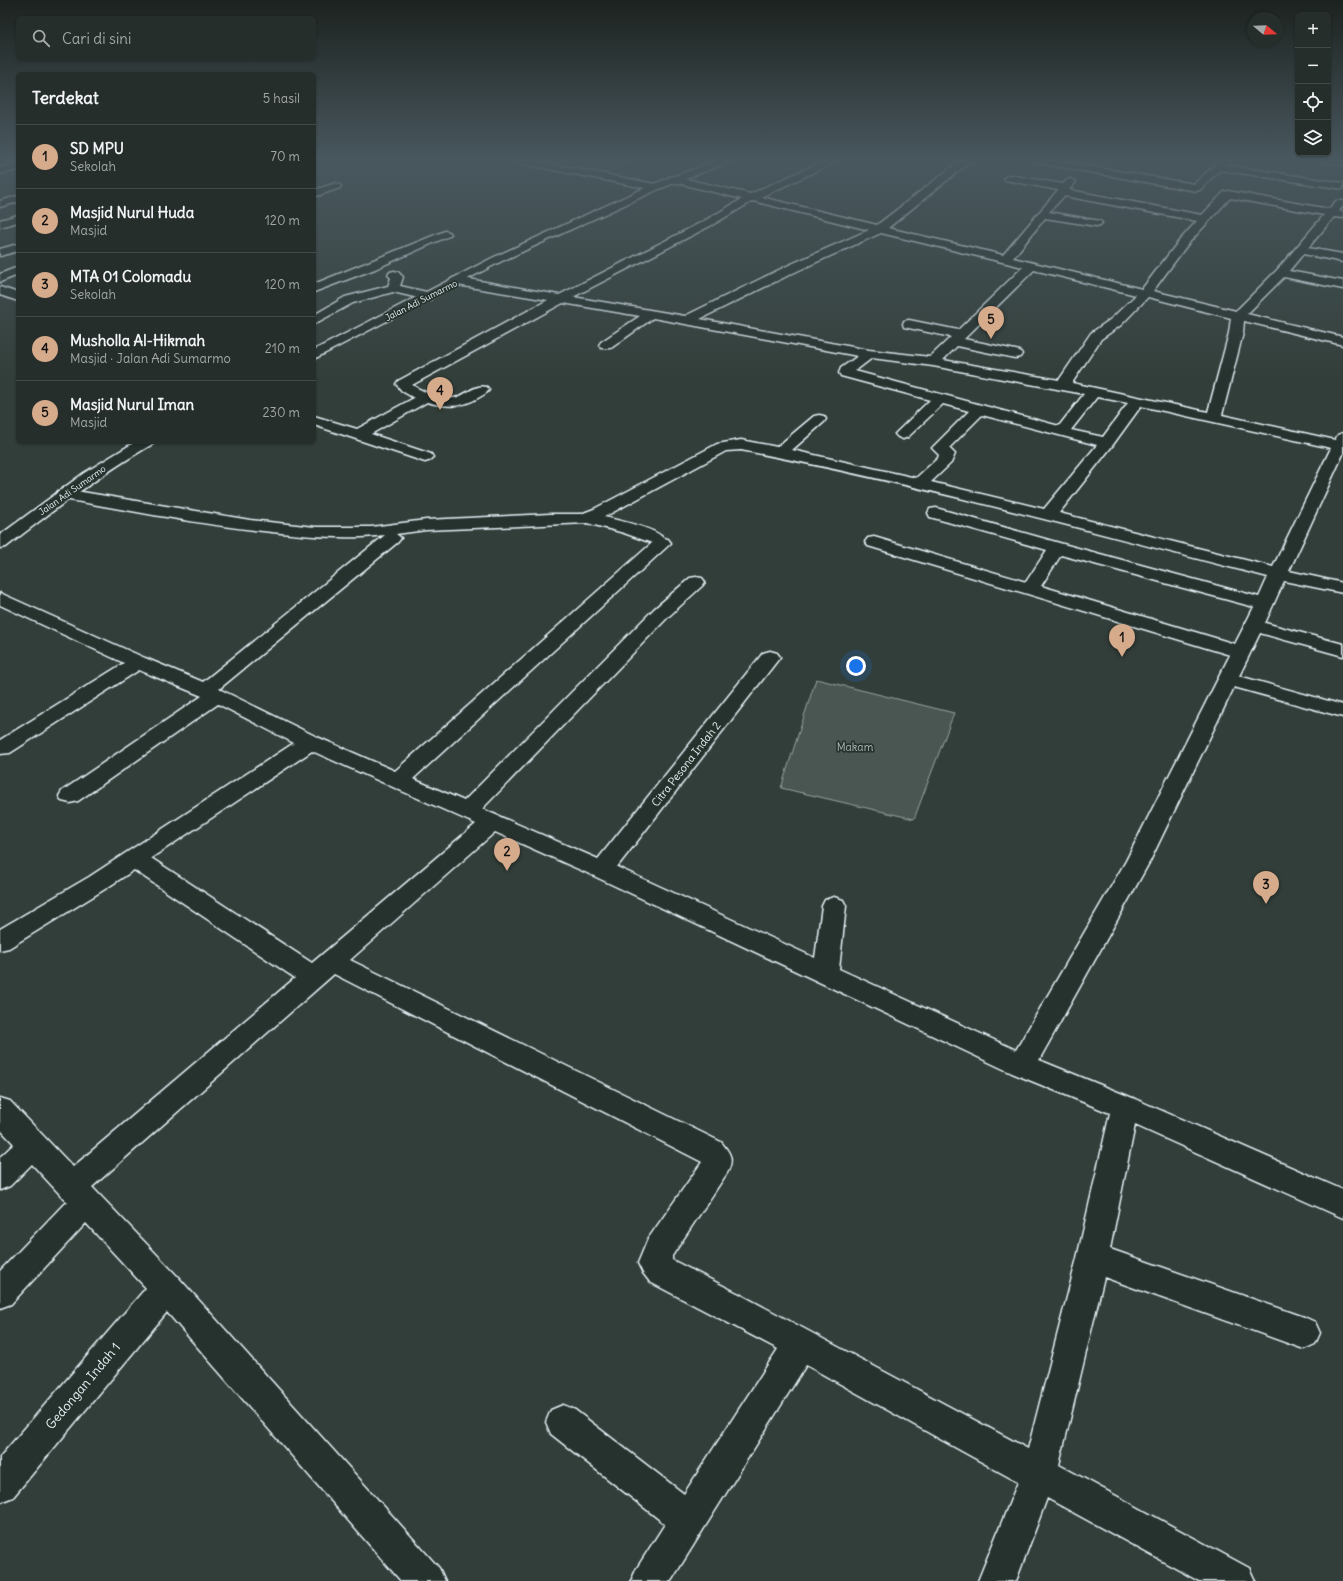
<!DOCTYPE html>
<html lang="id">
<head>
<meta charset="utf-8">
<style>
	:root { --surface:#262e2b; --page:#2e3633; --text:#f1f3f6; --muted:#a4a8a9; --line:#424a47; --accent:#d6ab8b }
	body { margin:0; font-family:Delius,sans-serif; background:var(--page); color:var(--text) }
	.controls { position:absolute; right:12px; top:12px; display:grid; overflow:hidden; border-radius:6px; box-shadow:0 1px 3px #0004 }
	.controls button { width:36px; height:36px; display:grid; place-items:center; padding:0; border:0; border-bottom:1px solid var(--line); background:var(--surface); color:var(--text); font:20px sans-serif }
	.compass { position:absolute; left:1247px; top:12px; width:36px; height:36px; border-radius:50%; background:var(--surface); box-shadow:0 1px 3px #0004; rotate:109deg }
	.you { position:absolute; left:856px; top:666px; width:14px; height:14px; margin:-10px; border:3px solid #fff; border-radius:50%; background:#1a73e8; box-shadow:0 0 0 6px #1a73e833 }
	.badge { display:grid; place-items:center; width:26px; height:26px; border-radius:50%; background:var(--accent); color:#111; font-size:13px; font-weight:700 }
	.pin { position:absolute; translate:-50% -33px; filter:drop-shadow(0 1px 2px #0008) }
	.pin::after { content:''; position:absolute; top:21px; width:14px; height:12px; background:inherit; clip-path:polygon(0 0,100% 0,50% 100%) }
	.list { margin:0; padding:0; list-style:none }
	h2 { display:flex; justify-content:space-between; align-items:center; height:52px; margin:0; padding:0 16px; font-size:17px }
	h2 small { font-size:13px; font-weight:400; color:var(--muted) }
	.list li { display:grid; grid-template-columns:26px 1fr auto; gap:12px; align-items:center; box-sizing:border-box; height:64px; padding:0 16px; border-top:1px solid var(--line) }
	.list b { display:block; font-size:15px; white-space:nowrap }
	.list p { margin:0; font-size:13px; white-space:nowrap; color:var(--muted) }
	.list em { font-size:13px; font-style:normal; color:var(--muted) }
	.icon { flex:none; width:22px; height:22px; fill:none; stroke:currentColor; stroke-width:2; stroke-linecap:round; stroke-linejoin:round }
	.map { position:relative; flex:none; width:1343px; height:1581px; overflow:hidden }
	.search { position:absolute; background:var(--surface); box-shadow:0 1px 3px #0004; left:16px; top:16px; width:300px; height:44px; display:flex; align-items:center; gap:10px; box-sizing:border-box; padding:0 14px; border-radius:6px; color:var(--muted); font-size:15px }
	.panel { position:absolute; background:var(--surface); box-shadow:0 1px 3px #0004; left:16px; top:72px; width:300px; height:372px; border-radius:6px }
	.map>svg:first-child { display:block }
	.green { fill:#495651; stroke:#98a4a4 }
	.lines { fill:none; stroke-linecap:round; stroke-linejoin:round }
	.minor-casing { stroke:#e8f1f8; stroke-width:3 }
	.major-casing { stroke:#e8f1f8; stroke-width:3 }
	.minor { fill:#26332d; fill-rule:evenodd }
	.major { fill:#26332d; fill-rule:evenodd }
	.labels { text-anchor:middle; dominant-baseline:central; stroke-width:3.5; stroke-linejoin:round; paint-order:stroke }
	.far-street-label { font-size:9px; fill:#e8f1f8; stroke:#26332d }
	.park-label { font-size:11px; fill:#b0bbbe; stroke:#26332d }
	.street-label { font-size:11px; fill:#e8f1f8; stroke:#26332d }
	.near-street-label { font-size:13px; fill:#e8f1f8; stroke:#26332d }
</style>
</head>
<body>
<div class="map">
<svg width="1343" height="1581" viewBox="0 0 1343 1581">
	<rect width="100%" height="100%" fill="#323e39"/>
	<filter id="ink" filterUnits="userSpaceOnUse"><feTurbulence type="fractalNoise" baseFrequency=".025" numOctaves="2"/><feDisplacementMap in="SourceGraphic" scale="8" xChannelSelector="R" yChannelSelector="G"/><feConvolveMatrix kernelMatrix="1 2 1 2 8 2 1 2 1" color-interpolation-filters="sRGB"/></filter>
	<g filter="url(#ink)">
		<path class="green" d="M557 160H635L602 174 547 163Z
			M816 679 954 713 914 819 781 788Z"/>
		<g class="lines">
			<g class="minor-casing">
				<path id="minor" d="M513 160H531L655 184 660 187 655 190 518 163Z
					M826 160H838L836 162 761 197 877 225 961 160H972L888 228 1003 255 1058 190 1005 180 1004 178 1009 175 1063 184 1067 180 1071 179 1076 182 1069 190 1202 215 1224 192 1228 191 1329 209 1336 201H1343V206L1339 211 1343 212V218L1334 217 1308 248 1343 254V262L1303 254 1289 271 1343 281V289L1284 277 1247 314 1343 337V345L1244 321 1243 333 1222 415 1335 440 1338 435 1343 433V454L1289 571 1343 583V593L1284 581 1265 623 1343 644V656L1260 633 1239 676 1343 705V717L1234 687 1150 861 1039 1060 1135 1099 1343 1190V1218L1135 1125 1110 1249 1304 1317 1315 1322 1320 1333 1315 1344 1304 1349 1104 1277 1059 1465 1249 1568 1255 1581H1199L1047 1498 1016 1581H978L1018 1482 806 1365 671 1581H631L637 1568 665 1524 551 1434 546 1422 551 1410 563 1405 575 1410 684 1494 778 1349 650 1282 643 1273 638 1263 648 1239 702 1162 334 974 92 1187 178 1277 439 1568 445 1581H401L167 1312 13 1497 0 1502V1457L146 1288 86 1223 11 1304 0 1308V1271L64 1204 68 1203 32 1164 10 1186 0 1190V1157L14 1144 0 1129V1098L10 1101 73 1167 295 978 134 870 105 889 9 948 0 950V929L89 877 294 743 218 704 78 801 70 803 62 801 59 796 62 791 202 696 139 670 10 753 0 754V740L124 663 0 605V593L145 658 203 682 385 535C347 540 309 536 272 532 202 525 133 511 64 499L58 497 56 494 58 491 64 489 250 520 315 527H371L426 520 550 514H581L594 509 717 444 741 440 777 447 814 416 819 415 824 416 826 419 824 422 792 450 916 478 938 458 939 455 932 448 969 411 943 404 908 437 903 439 898 437 895 434 898 431 930 400 841 376 839 373 841 368 858 356 653 318 611 348H601L599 345 601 342 640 316 563 303 412 385C424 392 444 402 458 397 468 393 476 384 487 387L489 390C486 394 481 396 476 399 460 408 445 407 427 402L371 434 431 454 433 457 431 460 425 462 314 425V416L357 429 414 398 402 391 396 384 398 381 548 300 457 285 453 284 451 281 453 278 457 277 559 295 704 221 742 199 669 181 668 179 669 177 673 176 750 194ZM1064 196 1197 221 1179 241 1142 289 1013 258 1045 218 1096 226 1100 225 1102 223 1100 221 1049 212ZM1230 198 1324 215 1277 270 1236 311 1153 291 1187 245ZM753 201 869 230 789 265 685 316 573 297 712 225ZM881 233 1023 267 958 330 909 320 904 321 903 324 904 327 951 337 930 357 869 350 700 319 797 271ZM1034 270 1136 295 1111 319 1091 333 1059 380 943 360 957 346 1015 358 1020 357 1022 354 1020 351 964 339ZM1148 297 1231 318 1229 333 1208 412 1072 383 1101 339 1121 325ZM872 358 933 366 1084 394 1059 426 855 371ZM1097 397 1128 403 1103 437 1071 430ZM1141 406 1331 448 1273 567 1059 513 1112 446ZM982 415 1097 445 1044 509 931 482 951 463 955 454 949 448ZM741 450C919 484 1093 532 1268 577L1259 597 1063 544 936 508 930 509 928 513 930 517 1047 550 1026 582 874 537 868 538 865 542 868 546 1230 655 1126 861 1016 1050 839 969 846 906 843 900 834 897 825 900 822 906 815 958 617 867 777 661 780 657 777 653 770 651 763 653 598 859 482 809 668 617 702 586 705 582 702 578 696 577 690 578 654 609 464 801 413 779 671 543 668 539 663 538C656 528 617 520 604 517L726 451ZM587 523 624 533 652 543 395 771 317 737 219 689 398 542 401 538 396 534 426 530ZM1061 555 1254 607 1235 644 1041 586ZM312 751 476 824 312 963 151 858ZM495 832 594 876 1012 1073 1110 1113 1077 1258 1028 1449 741 1295 672 1260V1256L727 1173C734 1159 731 1154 721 1142L350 960Z
					M1033 160H1053L1194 184 1220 160H1230L1225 165 1343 183V189L1220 170 1200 190 1196 191 1038 163Z
					M1322 160H1343V165L1327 163Z
					M18 164V170L0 174V168Z
					M336 183 341 186 340 188 314 197V190Z
					M18 196V202L0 207V201Z
					M18 215V222L0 227V220Z
					M445 231 449 232 451 234 449 236 375 269 314 292V284Z
					M18 244V251L0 256V249Z
					M18 267V275L0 282V274Z
					M394 271 398 272 403 277 400 286 431 293 433 296 431 299 427 300 393 292 353 303 314 324V315L345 297 388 286 391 278 388 275 390 272Z
					M0 287 18 293V301L0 295Z"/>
			</g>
			<g class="major-casing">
				<path id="major" d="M718 160H731L729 162 659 189 500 262 314 359V350L492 258 651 185Z
					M135 442H154L151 445C100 475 53 510 6 547L0 548V535L84 473Z"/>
			</g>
			<use href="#minor" class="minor"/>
			<use href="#major" class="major"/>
		</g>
	</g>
	<linearGradient id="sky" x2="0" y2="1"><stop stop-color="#1c221f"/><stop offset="0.42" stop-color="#49585f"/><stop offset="1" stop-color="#49585f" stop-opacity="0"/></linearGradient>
	<rect width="1343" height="381" fill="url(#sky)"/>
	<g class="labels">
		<g class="far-street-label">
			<text transform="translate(421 300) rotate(-27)">Jalan Adi Sumarmo</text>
			<text transform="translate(72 490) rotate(-35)">Jalan Adi Sumarmo</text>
		</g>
		<g class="park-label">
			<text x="855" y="747">Makam</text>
		</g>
		<g class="street-label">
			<text transform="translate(686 764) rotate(-52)">Citra Pesona Indah 2</text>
		</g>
		<g class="near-street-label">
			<text transform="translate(83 1386) rotate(-50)">Gedongan Indah 1</text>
		</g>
	</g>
</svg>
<div class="controls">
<button>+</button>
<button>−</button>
<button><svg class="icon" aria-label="locate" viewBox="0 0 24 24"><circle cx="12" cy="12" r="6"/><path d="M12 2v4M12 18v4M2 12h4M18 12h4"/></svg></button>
<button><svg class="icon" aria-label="layers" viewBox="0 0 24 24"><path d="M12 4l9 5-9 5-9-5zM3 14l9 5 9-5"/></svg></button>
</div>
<svg class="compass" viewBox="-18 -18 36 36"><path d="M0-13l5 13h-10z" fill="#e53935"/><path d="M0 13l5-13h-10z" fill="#a4a8a9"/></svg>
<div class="you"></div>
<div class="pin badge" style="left:1122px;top:657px">1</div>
<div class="pin badge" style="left:507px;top:871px">2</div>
<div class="pin badge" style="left:1266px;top:904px">3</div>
<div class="pin badge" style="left:440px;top:410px">4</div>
<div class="pin badge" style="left:991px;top:339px">5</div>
<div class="search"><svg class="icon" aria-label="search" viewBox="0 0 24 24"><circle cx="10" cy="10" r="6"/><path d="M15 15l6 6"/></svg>Cari di sini</div>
<section class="panel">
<h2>Terdekat<small>5 hasil</small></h2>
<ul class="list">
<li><span class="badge">1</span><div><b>SD MPU</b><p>Sekolah</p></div><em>70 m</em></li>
<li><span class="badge">2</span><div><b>Masjid Nurul Huda</b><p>Masjid</p></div><em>120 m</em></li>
<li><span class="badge">3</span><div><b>MTA 01 Colomadu</b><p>Sekolah</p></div><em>120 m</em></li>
<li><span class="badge">4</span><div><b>Musholla Al-Hikmah</b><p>Masjid · Jalan Adi Sumarmo</p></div><em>210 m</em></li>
<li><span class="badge">5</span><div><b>Masjid Nurul Iman</b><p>Masjid</p></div><em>230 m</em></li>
</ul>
</section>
</div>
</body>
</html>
